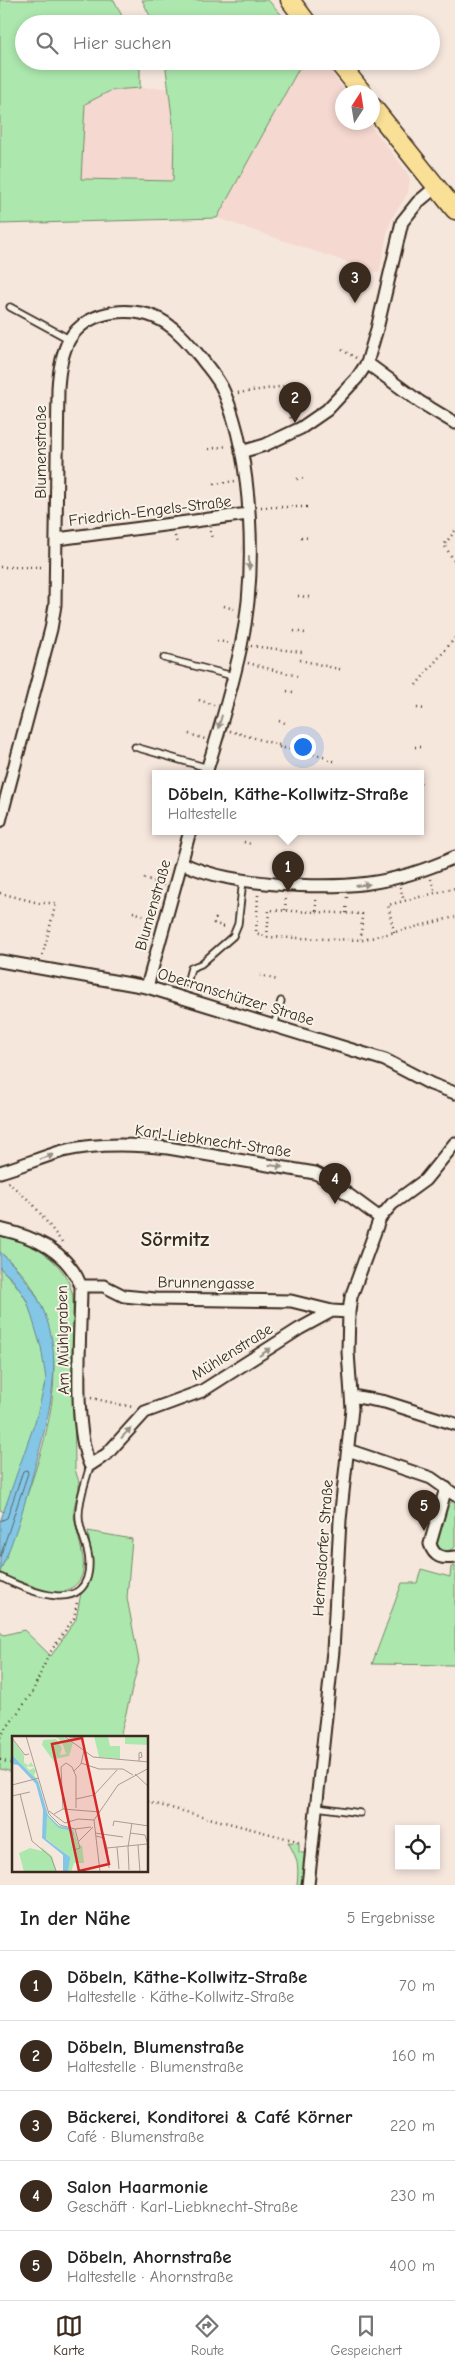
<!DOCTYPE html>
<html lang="de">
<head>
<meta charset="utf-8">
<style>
	:root { --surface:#fff; --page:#f2f2f2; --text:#222; --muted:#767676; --line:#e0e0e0; --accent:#3b2a1e }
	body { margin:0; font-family:"Comic Neue",sans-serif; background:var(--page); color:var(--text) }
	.controls { position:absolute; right:15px; bottom:15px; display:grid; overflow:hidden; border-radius:0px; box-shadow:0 2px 8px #0003 }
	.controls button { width:45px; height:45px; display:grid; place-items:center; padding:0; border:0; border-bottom:1px solid var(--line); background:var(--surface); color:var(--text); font:25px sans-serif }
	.compass { position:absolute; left:335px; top:85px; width:45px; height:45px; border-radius:50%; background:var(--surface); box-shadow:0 2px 8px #0003; rotate:12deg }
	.you { position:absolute; left:302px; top:746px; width:18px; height:18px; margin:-12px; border:4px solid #fff; border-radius:50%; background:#1a73e8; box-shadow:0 0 0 8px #1a73e833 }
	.badge { display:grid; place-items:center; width:32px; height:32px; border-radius:50%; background:var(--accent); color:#fff; font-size:16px; font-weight:700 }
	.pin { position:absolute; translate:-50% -41px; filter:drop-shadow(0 1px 2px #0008) }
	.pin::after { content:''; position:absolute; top:26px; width:18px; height:15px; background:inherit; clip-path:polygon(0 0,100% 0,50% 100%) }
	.popup { position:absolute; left:152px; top:770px; width:272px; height:65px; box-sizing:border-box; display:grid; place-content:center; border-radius:0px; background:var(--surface); filter:drop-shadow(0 1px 4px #0005); font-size:16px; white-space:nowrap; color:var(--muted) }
	.popup b { font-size:19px; color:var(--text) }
	.popup::after { content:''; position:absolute; left:50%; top:100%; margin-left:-10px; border:10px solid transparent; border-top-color:var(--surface) }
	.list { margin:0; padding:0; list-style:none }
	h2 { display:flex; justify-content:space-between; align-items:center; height:65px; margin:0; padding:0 20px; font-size:21px }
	h2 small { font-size:16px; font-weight:400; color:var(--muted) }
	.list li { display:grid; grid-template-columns:32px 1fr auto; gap:15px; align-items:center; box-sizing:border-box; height:70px; padding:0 20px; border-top:1px solid var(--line) }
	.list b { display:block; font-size:19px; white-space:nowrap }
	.list p { margin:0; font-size:16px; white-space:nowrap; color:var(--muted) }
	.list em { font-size:16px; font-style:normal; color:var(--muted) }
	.icon { flex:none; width:28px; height:28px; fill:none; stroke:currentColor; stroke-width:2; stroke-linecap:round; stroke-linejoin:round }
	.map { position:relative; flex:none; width:455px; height:1885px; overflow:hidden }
	.search { position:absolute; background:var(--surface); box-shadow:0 2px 8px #0003; left:15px; right:15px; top:15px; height:55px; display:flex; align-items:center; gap:12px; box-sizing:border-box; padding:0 18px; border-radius:28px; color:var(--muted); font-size:19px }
	.sheet { height:415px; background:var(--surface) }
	nav { display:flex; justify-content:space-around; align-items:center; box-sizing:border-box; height:70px; border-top:1px solid var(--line); background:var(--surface); font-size:14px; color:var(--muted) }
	nav a { display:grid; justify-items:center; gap:2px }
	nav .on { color:var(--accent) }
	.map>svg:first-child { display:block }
	.built { fill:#f5d8d0 }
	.green { fill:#ace8ae; stroke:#748966 }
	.water { fill:#84c6e5; stroke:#678895 }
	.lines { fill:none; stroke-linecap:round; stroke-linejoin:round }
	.shore { stroke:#58686e; stroke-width:1 }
	.lane-casing { stroke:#3b2a1e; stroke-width:9 }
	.street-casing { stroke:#3b2a1e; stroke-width:15 }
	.primary-casing { stroke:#3b2a1e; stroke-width:21 }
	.path { stroke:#3b2a1e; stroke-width:2.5; stroke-dasharray:1 4; stroke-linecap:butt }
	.lane { stroke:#f7f3e8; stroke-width:5.5 }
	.street { stroke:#f7f3e8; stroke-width:11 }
	.primary { stroke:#fadf96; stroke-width:18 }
	.oneway { fill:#998e83 }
	.labels { text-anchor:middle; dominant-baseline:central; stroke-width:4; stroke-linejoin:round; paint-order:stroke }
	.street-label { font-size:16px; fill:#3b2a1e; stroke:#f7f3e8 }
	.district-label { font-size:21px; font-weight:bold; fill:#3b2a1e; stroke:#f7f3e8 }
	.inset-road { fill:none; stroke:#ab9b91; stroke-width:1 }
	.view { fill:#d62828; fill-opacity:0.15; stroke:#d62828; stroke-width:2.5 }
	.inset-edge { fill:none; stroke:#3b2a1e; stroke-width:2.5 }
</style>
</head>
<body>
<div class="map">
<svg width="455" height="1885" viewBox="0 0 455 1885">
	<rect width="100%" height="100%" fill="#f6e7dd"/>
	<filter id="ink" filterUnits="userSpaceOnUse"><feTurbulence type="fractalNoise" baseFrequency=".02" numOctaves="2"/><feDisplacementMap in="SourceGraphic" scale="10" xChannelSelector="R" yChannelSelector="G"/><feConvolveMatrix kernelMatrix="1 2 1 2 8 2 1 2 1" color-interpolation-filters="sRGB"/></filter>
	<g filter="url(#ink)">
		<path class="built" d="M303 61H323L346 92H342V122L369 123 406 171 410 179 408 193 393 216 388 229 379 273 217 218Z
			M140 88H168L174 132 173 181 81 179 85 104 112 90Z"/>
		<path class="green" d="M0 0H114L126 24H24V61H140V88L112 90 85 104 81 179 173 181 174 132 165 61H303L217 218 0 224Z
			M142 0H268L290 24H154Z
			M0 1233C33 1244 65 1259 73 1296L75 1469C76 1474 79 1480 79 1484 80 1492 73 1503 74 1515 77 1546 102 1584 55 1594L0 1574C2 1555 19 1518 26 1498 50 1430 71 1356 33 1289 25 1274 12 1263 0 1252Z
			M0 1268C10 1278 20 1288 26 1300 35 1317 48 1362 46 1381 40 1425 19 1470 4 1512L0 1510Z
			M453 1501 455 1503V1547C448 1553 439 1552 436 1543L447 1506Z
			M88 1531 132 1539 127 1598 139 1661 120 1737 14 1738V1772L0 1769V1632L4 1635 24 1630 51 1656 76 1619 81 1593 89 1576 91 1556Z
			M455 1566V1665L372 1664 402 1583H417L421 1569 450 1577 451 1567Z
			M288 1842 299 1843V1852L307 1854 303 1885H297C299 1864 298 1860 288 1842Z"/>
		<path class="water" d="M0 1252C73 1318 58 1384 34 1470 25 1503 15 1539 0 1571V1522L36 1419 46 1379 41 1347 27 1301 14 1281 0 1268Z"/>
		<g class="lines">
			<path class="shore" d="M0 1521 7 1518 23 1471 27 1470 28 1473 0 1557"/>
			<g class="lane-casing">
				<path id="lane" d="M10 307 69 339
					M164 658 233 676
					M135 747 208 768
					M187 983 191 968 201 964 233 936 238 924 243 880
					M274 1026 281 1001
					M0 1577C28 1591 90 1618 89 1562 89 1546 79 1532 79 1517 78 1500 86 1482 90 1465
					M317 1807 360 1813"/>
			</g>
			<g class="street-casing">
				<path id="street" d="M367 363 420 402 455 423
					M241 452 265 445 301 428 327 410 357 378 367 363 377 329 402 222 418 202 436 187
					M57 539 248 514
					M0 821 51 629 55 605 58 388C59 372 61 355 69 340 88 308 137 304 166 323 180 332 190 345 201 358 209 369 219 379 224 392 253 461 257 573 241 646 232 688 219 732 206 773
					M182 863C211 877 244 881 275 884 345 889 391 886 455 857
					M0 961 147 987 385 1060 431 1084 455 1093
					M147 987 190 831
					M0 1172C21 1166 42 1157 63 1151 96 1143 134 1144 168 1148L315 1173 327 1179 380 1218
					M0 1229C35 1237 67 1251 81 1286 81 1331 72 1426 90 1465L107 1454 145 1412 202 1391 299 1329 332 1311
					M81 1286H104L124 1296 155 1299 291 1301 332 1311 349 1312
					M352 1396 385 1402 455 1424
					M348 1450 431 1478 455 1495
					M446 1488 430 1544C434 1557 442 1559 455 1557
					M308 1885 333 1651 340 1520 352 1409 348 1352 349 1312 351 1297 380 1218 392 1204 425 1180 455 1143"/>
			</g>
			<g class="primary-casing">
				<path id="primary" d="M290 0 308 24
					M337 61 362 92
					M372 106 455 210"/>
			</g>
			<path class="path" d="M342 350 356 358
				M238 393 286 386 291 421
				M209 449 227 446
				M297 479 305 478
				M214 484 235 481
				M261 507H310
				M210 531 212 539
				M455 531 444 545 455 562
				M175 536 177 544
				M301 537 309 538
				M0 567H43
				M298 596 309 597
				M224 606 234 609
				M294 631 305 633
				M217 641 231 643
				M251 646 302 652
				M300 660 343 670
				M248 663 297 676
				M416 685 455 638
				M287 691 293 692
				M199 700 214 705
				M417 708 426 709
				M279 721 285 723
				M230 731 279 745
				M189 734 205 739
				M279 747 328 757
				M415 747H424
				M328 761H334
				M420 783 421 784
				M319 833 325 834
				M244 842 251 844
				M144 878 164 885
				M431 879 435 893
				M400 887 404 901
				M0 893 39 903H56L42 957
				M258 895 256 933 267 937 363 940 455 917
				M285 910 286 895
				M316 911V897
				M133 912 153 918
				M346 913 347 896
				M216 918 214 923 227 928
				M394 932 388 905 455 888
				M267 937 269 910 362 914 361 939
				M260 975 277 980
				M8 1182 33 1204 62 1242
				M91 1398 132 1407
				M0 1737 32 1693 49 1654 74 1618 77 1602
				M0 1760 14 1764
				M148 1802 301 1842"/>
			<use href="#lane" class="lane"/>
			<use href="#street" class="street"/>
			<use href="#primary" class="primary"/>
		</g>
		<defs><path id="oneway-solid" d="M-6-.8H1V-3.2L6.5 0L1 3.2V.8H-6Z" transform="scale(1.25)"/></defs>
		<g class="oneway">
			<use href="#oneway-solid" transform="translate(249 563) rotate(90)"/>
			<use href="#oneway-solid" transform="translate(220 722) rotate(106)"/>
			<use href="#oneway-solid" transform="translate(363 885) rotate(-7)"/>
			<use href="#oneway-solid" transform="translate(47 1157) rotate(-19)"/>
			<use href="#oneway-solid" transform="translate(276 1166) rotate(10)"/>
			<use href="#oneway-solid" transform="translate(265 1352) rotate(-34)"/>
			<use href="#oneway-solid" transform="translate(126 1433) rotate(-47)"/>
		</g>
	</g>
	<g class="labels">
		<g class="street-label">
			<text transform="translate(41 452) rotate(-90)">Blumenstraße</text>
			<text transform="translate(150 511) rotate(-7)">Friedrich-Engels-Straße</text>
			<text transform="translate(153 905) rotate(-74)">Blumenstraße</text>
			<text transform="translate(236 997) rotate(17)">Oberranschützer Straße</text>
			<text transform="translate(213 1141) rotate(8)">Karl-Liebknecht-Straße</text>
			<text transform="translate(206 1283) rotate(1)">Brunnengasse</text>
			<text transform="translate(63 1340) rotate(-91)">Am Mühlgraben</text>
			<text transform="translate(232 1352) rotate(-32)">Mühlenstraße</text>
			<text transform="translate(323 1548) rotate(-86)">Hermsdorfer Straße</text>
		</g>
		<g class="district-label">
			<text x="175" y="1239">Sörmitz</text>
		</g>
	</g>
	<g transform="translate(12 1736)">
		<rect width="136" height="136" fill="#f6e7dd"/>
		<path d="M41 0 51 1 61 7 57 20 42 23 43 27 30 9 31 4 44 3 50 12 48 19 54 18 51 9 46 2ZM82 0H96L98 10H108V23L87 21ZM113 0 136 1V9L113 8ZM0 3 12 19V27H17H14L13 28 17 29 19 26 22 31 14 30 17 34 22 32 24 35 20 36 24 35 22 39 26 45 0 19ZM35 80 47 91 58 93 62 99 58 92 47 90 61 92 67 110 70 109 72 127H62L59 136H56L58 121 32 101ZM29 111 40 120 45 136H12L7 117 18 112 30 115Z" fill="#ace8ae"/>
		<path d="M0 19 26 45 36 79 47 90 58 92 62 97 56 136H51V119L30 102 31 74 24 48 6 29 0 28ZM35 80 47 92 60 95 62 103 58 121 34 103Z" fill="#84c6e5" fill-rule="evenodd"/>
		<path class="inset-road" d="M14 0 37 78 48 89 63 93 68 112 62 114M52 0 81 21 137 26M0 2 13 19 17 18M57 2 80 0M127 25V17L129 16 130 21 127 22M69 27 87 33H111L121 39M62 35 69 28 72 14M123 38 137 51M0 49 27 42M8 58 20 105 39 121 44 135M0 60 18 56M64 63 82 59 105 34M51 73 49 31 54 27 60 31 64 40V72M37 75 53 87 66 83 82 84M42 78 51 73 88 76M101 90 102 85 137 90M63 93 79 91M83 97 111 101M118 97 133 99 137 112M84 100 92 102 95 112 135 108M67 105 81 91M126 109 128 136M105 111 107 133M95 112 97 132M117 134 116 111 120 87M88 136 82 84 106 49 137 32"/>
		<path class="view" d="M70 2 97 128 67 135 40 8Z"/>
		<rect width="136" height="136" class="inset-edge"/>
	</g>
</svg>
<div class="controls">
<button><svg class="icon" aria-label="locate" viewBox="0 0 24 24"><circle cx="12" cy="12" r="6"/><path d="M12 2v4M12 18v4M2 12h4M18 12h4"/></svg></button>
</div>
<svg class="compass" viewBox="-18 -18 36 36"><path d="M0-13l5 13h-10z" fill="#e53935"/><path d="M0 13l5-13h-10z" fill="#767676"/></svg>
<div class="you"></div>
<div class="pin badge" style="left:288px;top:892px">1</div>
<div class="popup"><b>Döbeln, Käthe-Kollwitz-Straße</b>Haltestelle</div>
<div class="pin badge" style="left:295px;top:423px">2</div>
<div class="pin badge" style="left:355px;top:303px">3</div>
<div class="pin badge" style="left:335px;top:1204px">4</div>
<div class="pin badge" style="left:424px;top:1531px">5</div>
<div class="search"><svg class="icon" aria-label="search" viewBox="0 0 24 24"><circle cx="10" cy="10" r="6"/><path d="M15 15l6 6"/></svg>Hier suchen</div>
</div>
<section class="sheet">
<h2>In der Nähe<small>5 Ergebnisse</small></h2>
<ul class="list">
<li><span class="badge">1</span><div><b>Döbeln, Käthe-Kollwitz-Straße</b><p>Haltestelle · Käthe-Kollwitz-Straße</p></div><em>70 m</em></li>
<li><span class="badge">2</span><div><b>Döbeln, Blumenstraße</b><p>Haltestelle · Blumenstraße</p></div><em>160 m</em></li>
<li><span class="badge">3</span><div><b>Bäckerei, Konditorei &amp; Café Körner</b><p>Café · Blumenstraße</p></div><em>220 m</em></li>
<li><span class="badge">4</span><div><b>Salon Haarmonie</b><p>Geschäft · Karl-Liebknecht-Straße</p></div><em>230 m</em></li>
<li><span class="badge">5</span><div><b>Döbeln, Ahornstraße</b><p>Haltestelle · Ahornstraße</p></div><em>400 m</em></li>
</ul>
</section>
<nav>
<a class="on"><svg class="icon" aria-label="map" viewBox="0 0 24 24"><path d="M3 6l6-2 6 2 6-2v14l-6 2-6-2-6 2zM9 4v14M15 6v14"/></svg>Karte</a>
<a><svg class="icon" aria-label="directions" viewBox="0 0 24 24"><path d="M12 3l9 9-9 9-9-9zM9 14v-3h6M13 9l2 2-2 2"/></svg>Route</a>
<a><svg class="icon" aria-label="saved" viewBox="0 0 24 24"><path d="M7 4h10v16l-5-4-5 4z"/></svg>Gespeichert</a>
</nav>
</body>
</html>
